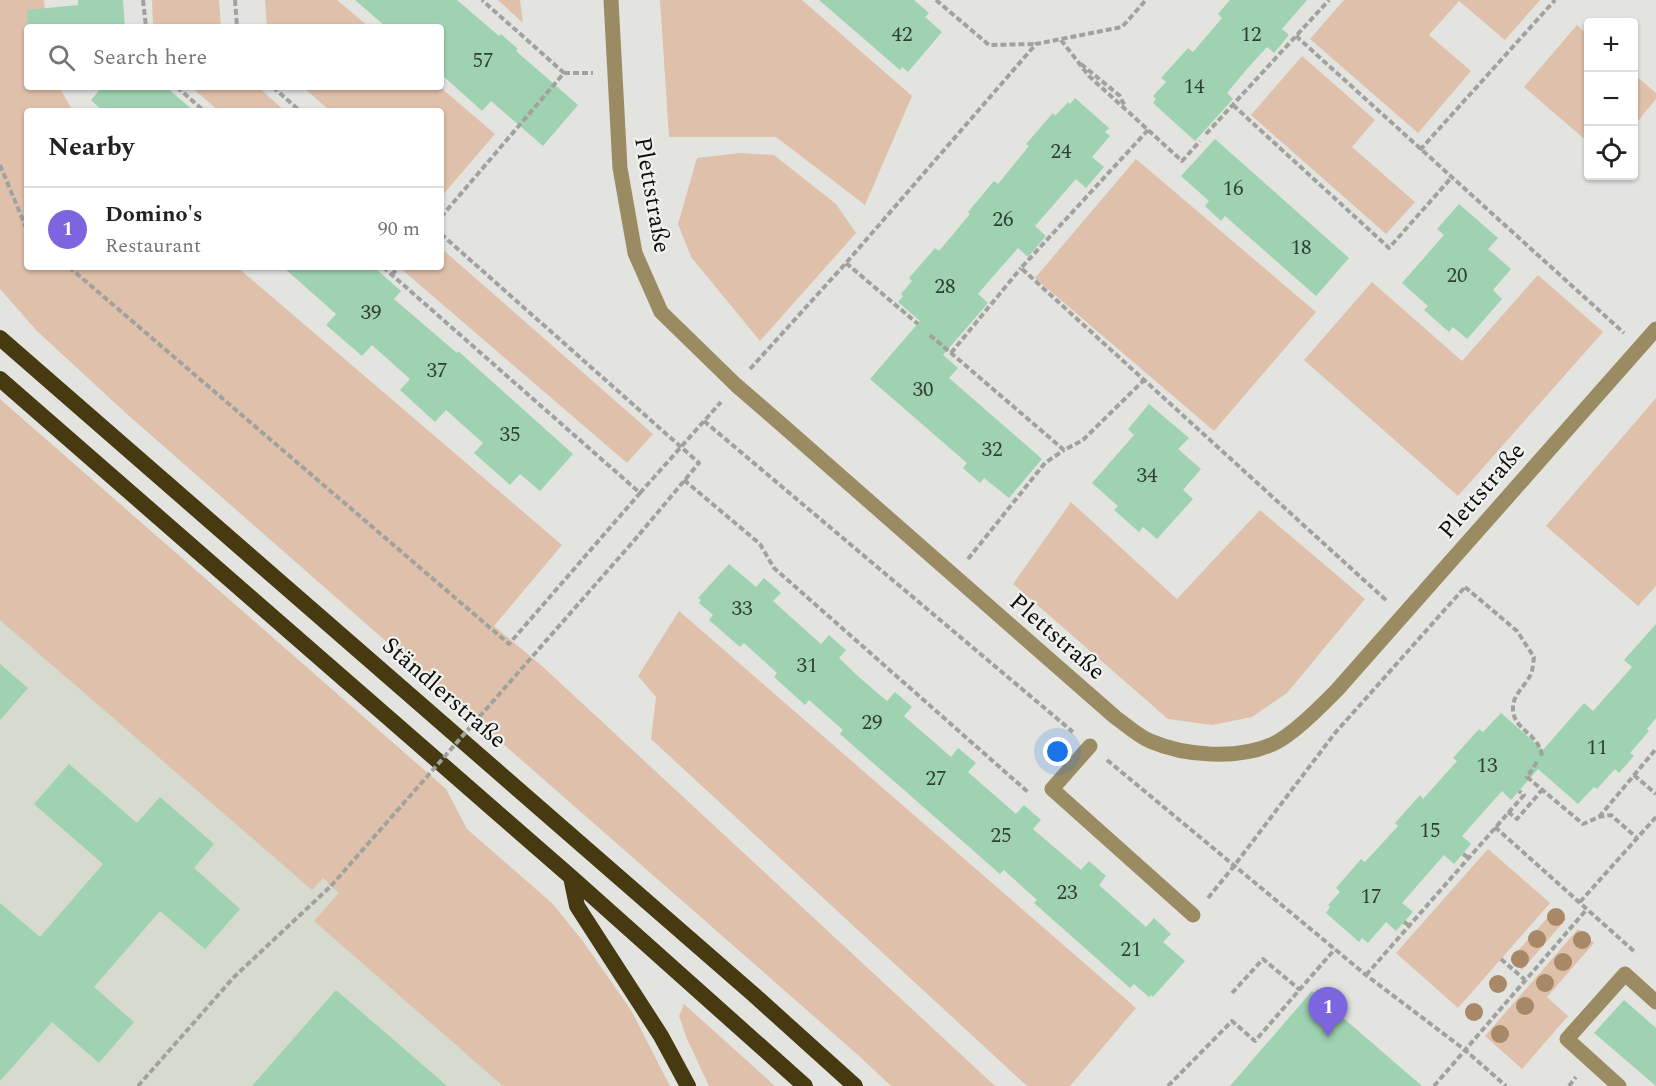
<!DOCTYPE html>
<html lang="en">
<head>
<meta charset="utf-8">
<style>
	:root { --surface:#fff; --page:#f2f2f2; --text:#222; --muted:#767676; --line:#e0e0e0; --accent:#7d65e0 }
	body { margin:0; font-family:Spectral,serif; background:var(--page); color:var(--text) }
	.controls { position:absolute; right:18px; top:18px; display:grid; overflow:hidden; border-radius:6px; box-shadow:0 2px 4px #0004 }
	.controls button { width:54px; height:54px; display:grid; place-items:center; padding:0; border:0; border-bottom:2px solid var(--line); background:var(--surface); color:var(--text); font:30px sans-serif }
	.you { position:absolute; left:1058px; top:752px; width:21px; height:21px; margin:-15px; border:4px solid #fff; border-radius:50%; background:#1a73e8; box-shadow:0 0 0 9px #1a73e833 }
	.badge { display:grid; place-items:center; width:39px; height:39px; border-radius:50%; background:var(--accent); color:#fff; font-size:20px; font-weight:700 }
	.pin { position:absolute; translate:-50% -50px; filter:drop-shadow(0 2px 3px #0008) }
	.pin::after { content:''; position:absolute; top:32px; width:21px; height:18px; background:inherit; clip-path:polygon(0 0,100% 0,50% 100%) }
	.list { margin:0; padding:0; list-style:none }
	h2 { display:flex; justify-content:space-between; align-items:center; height:78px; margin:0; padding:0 24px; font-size:26px }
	h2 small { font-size:20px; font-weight:400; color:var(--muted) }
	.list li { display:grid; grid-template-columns:39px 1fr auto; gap:18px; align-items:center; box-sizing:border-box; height:84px; padding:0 24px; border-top:2px solid var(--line) }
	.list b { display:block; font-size:22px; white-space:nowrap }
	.list p { margin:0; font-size:20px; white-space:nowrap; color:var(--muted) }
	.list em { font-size:20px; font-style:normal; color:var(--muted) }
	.icon { flex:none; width:33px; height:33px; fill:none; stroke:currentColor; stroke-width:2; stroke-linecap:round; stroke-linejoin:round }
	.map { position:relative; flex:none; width:1656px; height:1086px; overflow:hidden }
	.search { position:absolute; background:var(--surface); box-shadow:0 2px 4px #0004; left:24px; top:24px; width:420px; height:66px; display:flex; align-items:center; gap:15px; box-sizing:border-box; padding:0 21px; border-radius:6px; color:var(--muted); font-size:22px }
	.panel { position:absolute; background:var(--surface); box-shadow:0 2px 4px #0004; left:24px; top:108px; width:420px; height:162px; border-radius:6px }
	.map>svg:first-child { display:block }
	.built { fill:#d6dacf }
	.green { fill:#dfc0aa }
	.building { fill:#9ed2b0 }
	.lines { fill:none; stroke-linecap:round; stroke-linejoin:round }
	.path { stroke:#a1a19e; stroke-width:4; stroke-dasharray:6 3; stroke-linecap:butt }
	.service { stroke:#9b8b63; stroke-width:15 }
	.minor { stroke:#9b8b63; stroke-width:15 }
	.trunk { stroke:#473910; stroke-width:16 }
	.path-bridge { stroke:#a1a19e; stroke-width:4; stroke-dasharray:6 3; stroke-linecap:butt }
	.tree { fill:#a88866 }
	.labels { text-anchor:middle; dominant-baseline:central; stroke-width:4.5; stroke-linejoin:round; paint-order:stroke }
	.number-label { font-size:21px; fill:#313e35 }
	.street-label { font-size:24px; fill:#0d0d0c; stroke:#f0f2ee }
</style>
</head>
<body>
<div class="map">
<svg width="1656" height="1086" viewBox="0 0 1656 1086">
	<rect width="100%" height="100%" fill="#e3e4e0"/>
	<path class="built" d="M0 502 632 1086H0Z"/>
	<path class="green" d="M0 0H44L46 27H27V87H59L73 111H27V267H237L562 545 494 626 542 666 995 1086H891L858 1055 128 415 37 331 0 289Z
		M152 0H219L221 27H153Z
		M265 0H337L369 27H267Z
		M498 0H520L523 23Z
		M660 0H802L912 96 865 205 776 137H669Z
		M1344 0H1540L1505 40 1459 1 1429 35 1471 71 1418 133 1310 39Z
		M1577 25 1588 35V142L1524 87Z
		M1302 56 1375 120 1352 147 1415 202 1386 234 1251 115Z
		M1634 74 1656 93V99L1634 126Z
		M191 87H258L285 111H219Z
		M303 87H440L495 134 441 197V111H330Z
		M740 153 774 155 836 204 856 233 760 341 691 257 678 224 697 158Z
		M1136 159 1316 312 1214 431 1035 278Z
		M441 248 653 434 627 463 399 267H441Z
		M1538 275 1603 332 1458 496 1304 360 1372 282 1462 361Z
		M1656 398V586L1638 606 1546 526Z
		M0 399 446 789 467 829 552 903 582 940 631 1010 670 1086H503L314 921 339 893 323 878 312 890 0 620Z
		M1071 502 1177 599 1260 510 1365 599 1287 693 1252 717 1212 725 1168 719 1013 584Z
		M679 611 1136 1008 1070 1086H1027L651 739 656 697 638 676Z
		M1488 849 1550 903 1458 1008 1396 953Z
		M1555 909 1566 919 1522 970 1510 960Z
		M1578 929 1594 943 1547 997 1568 1016 1522 1069 1485 1036Z
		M684 1004 775 1086H709L687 1039 679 1016Z"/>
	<path class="building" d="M78 0H123L125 27H27V10L78 5Z
		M355 0H457L499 36 501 34 518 49 516 51 578 105 543 146 491 101 482 111 441 74V27H386Z
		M819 0H914L929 13 925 17 942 32 908 72 902 67 900 70Z
		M1230 0H1307L1282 29 1289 35 1274 53 1267 47 1246 70 1227 93 1233 99 1195 141 1153 103 1156 99 1153 96 1166 82 1161 78 1188 48 1193 52 1222 18 1218 14Z
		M102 87H166L194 111H103L91 100Z
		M1075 98 1109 128 1105 132 1110 136 1092 157 1104 167 1086 188 1076 179 1035 226 1046 236 1028 257 1018 248 996 273 978 294 988 303 943 355 958 368 949 378 1042 459 1009 498 984 478 980 483 963 468 967 463 870 379 920 321 898 302 903 296 901 294 912 281 909 278 935 248 939 251 970 214 968 212 994 181 998 184 1029 146 1026 144 1053 113 1055 116 1068 102 1070 104Z
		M1215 139 1349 258 1316 296 1225 216 1221 221 1205 206 1209 201 1181 176Z
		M1459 204 1498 238 1488 249 1511 269 1493 290 1502 299 1467 339 1453 327 1449 332 1424 310 1428 306 1402 283 1444 235 1437 229Z
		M283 267H374L401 291 394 299 457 353 458 351 573 454 540 491 520 474 510 485 474 453 483 443 446 410 435 422 400 390 410 379 372 345 362 356 326 325 336 314Z
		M1149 404 1189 438 1178 449 1201 469 1183 490 1193 499 1157 539 1143 527 1139 532 1114 510 1118 506 1092 483 1134 435 1128 429Z
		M729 564 756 587 764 578 781 593 773 601 821 644 829 635 838 643 846 650 839 658 860 678 887 701 895 692 912 707 904 716 951 757 958 748 976 763 968 772 1016 814 1024 805 1041 820 1033 829 1081 870 1089 861 1106 876 1099 885 1146 927 1154 918 1171 934 1163 942 1185 961 1153 997 1151 995 1149 997 1134 984 1130 988 1034 903 1037 900 1004 870 1000 874 840 734 843 730 809 700 805 705 774 677 777 673 744 643 740 647 709 620 713 615 699 603 701 600 698 598Z
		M1656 624V718L1647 729 1649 731 1630 753 1634 756 1619 773 1615 769 1597 789 1594 787 1578 804 1538 769 1511 800 1502 791 1462 836 1471 844 1454 864 1444 855 1402 903 1413 912 1396 931 1386 922 1368 943 1362 938 1359 942 1326 913 1330 907 1328 905 1340 892 1336 888 1361 859 1365 862 1398 826 1395 823 1420 795 1423 799 1457 761 1453 758 1479 729 1483 732 1501 713 1543 750 1584 703 1593 711 1632 667 1624 660Z
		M0 664 28 688 0 720Z
		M69 764 137 823 160 797 214 844 194 868 240 909 205 949 160 911 94 987 134 1022 99 1063 52 1022 0 1081V903L40 937 103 864 34 804Z
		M336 990 447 1086H252Z
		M1312 991 1422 1086H1230Z
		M1624 1000 1656 1028V1086L1594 1033Z"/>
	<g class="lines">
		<path class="path" d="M143 0 146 27
			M235 0 237 27
			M936 0 989 45 1036 44
			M1296 36 1624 333
			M1061 40 1089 76 1182 161 1200 141
			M1081 64 1120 96 1125 107
			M564 73H593
			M177 87 204 111
			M273 87 300 111
			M1233 105 1389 248 1451 178
			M1148 130 1021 268 1388 602
			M1206 134 1329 0
			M1420 150 1555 0
			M0 165 27 230
			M441 217 564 73 482 0
			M441 234 699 463 638 536
			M846 263 918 324
			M69 267 509 644 640 493
			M383 267 640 493 721 402
			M392 275 398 267
			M930 335 1064 450 1083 440 1144 380
			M951 353 1021 268
			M750 369 846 263 1036 44 1122 27 1146 0
			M704 421 1073 732
			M684 480 760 544 774 568 1029 793
			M968 559 1045 463 1064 450
			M1465 587 1517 631 1534 657C1533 663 1533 671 1530 676 1524 687 1512 696 1513 709 1513 730 1539 733 1542 756
			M1107 760 1366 975 1465 1050 1506 1086
			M1537 762 1527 777 1583 824 1599 817 1611 815 1637 838
			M1634 775 1656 794
			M1508 812 1517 819 1542 790
			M1599 817 1656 749
			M1495 827 1636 953
			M1463 854 1469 858
			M1208 898 1234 866 1335 733 1465 587
			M1580 902 1656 817
			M1404 922 1410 926
			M1501 959 1525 980
			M1366 975 1524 795 1519 791
			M1232 993 1263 959 1300 990
			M138 1086 234 977 331 886
			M1168 1086 1232 1021 1255 1041 1335 949
			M1434 1086 1587 909
			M1569 1086 1576 1077"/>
		<path class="service" d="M1090 746 1052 789 1193 915
			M1619 1086 1567 1039 1625 974 1656 1002"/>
		<path class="minor" d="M611 0 620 168 635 253 661 312 736 385 781 424 1115 717C1126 725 1138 736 1150 741 1185 756 1237 760 1273 744 1293 735 1321 706 1337 690L1656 329"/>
		<path class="trunk" d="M0 338 753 994 855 1086
			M0 379 571 877 805 1086
			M571 877 577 906 661 1036 688 1086"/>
		<path class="path-bridge" d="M331 886 638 536"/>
	</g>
	<g class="tree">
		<circle cx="1556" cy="917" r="9"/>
		<circle cx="1537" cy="939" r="9"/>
		<circle cx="1582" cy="940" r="9"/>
		<circle cx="1520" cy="959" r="9"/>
		<circle cx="1563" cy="962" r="9"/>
		<circle cx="1545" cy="983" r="9"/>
		<circle cx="1498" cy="984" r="9"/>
		<circle cx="1525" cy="1006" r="9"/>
		<circle cx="1474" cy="1012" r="9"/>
		<circle cx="1500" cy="1034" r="9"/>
	</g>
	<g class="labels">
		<g class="number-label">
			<text x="902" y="35">42</text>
			<text x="1251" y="35">12</text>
			<text x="483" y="61">57</text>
			<text x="1194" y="87">14</text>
			<text x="1061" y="152">24</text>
			<text x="1233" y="189">16</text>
			<text x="1003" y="220">26</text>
			<text x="1301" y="248">18</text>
			<text x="1457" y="276">20</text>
			<text x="945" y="287">28</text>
			<text x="371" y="313">39</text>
			<text x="437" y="371">37</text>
			<text x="923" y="390">30</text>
			<text x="510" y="435">35</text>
			<text x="992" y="450">32</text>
			<text x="1147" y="476">34</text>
			<text x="742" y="609">33</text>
			<text x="807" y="666">31</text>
			<text x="872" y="723">29</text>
			<text x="1597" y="748">11</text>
			<text x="1487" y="766">13</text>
			<text x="936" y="779">27</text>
			<text x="1430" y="831">15</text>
			<text x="1001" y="836">25</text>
			<text x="1067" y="893">23</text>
			<text x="1371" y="897">17</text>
			<text x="1131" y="950">21</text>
		</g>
		<g class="street-label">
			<text transform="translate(652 195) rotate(80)">Plettstraße</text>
			<text transform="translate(1482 491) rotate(-49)">Plettstraße</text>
			<text transform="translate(1057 637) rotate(41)">Plettstraße</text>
			<text transform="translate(444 693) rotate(41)">Ständlerstraße</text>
		</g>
	</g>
</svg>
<div class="controls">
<button>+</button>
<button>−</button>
<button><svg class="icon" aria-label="locate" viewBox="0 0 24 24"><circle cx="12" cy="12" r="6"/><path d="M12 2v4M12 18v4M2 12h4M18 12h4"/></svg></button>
</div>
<div class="you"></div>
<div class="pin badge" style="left:1328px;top:1037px">1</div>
<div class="search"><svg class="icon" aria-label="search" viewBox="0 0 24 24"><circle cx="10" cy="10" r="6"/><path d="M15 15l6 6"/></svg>Search here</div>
<section class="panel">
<h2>Nearby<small></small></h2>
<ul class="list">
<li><span class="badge">1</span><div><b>Domino's</b><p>Restaurant</p></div><em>90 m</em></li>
</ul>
</section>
</div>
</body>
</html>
